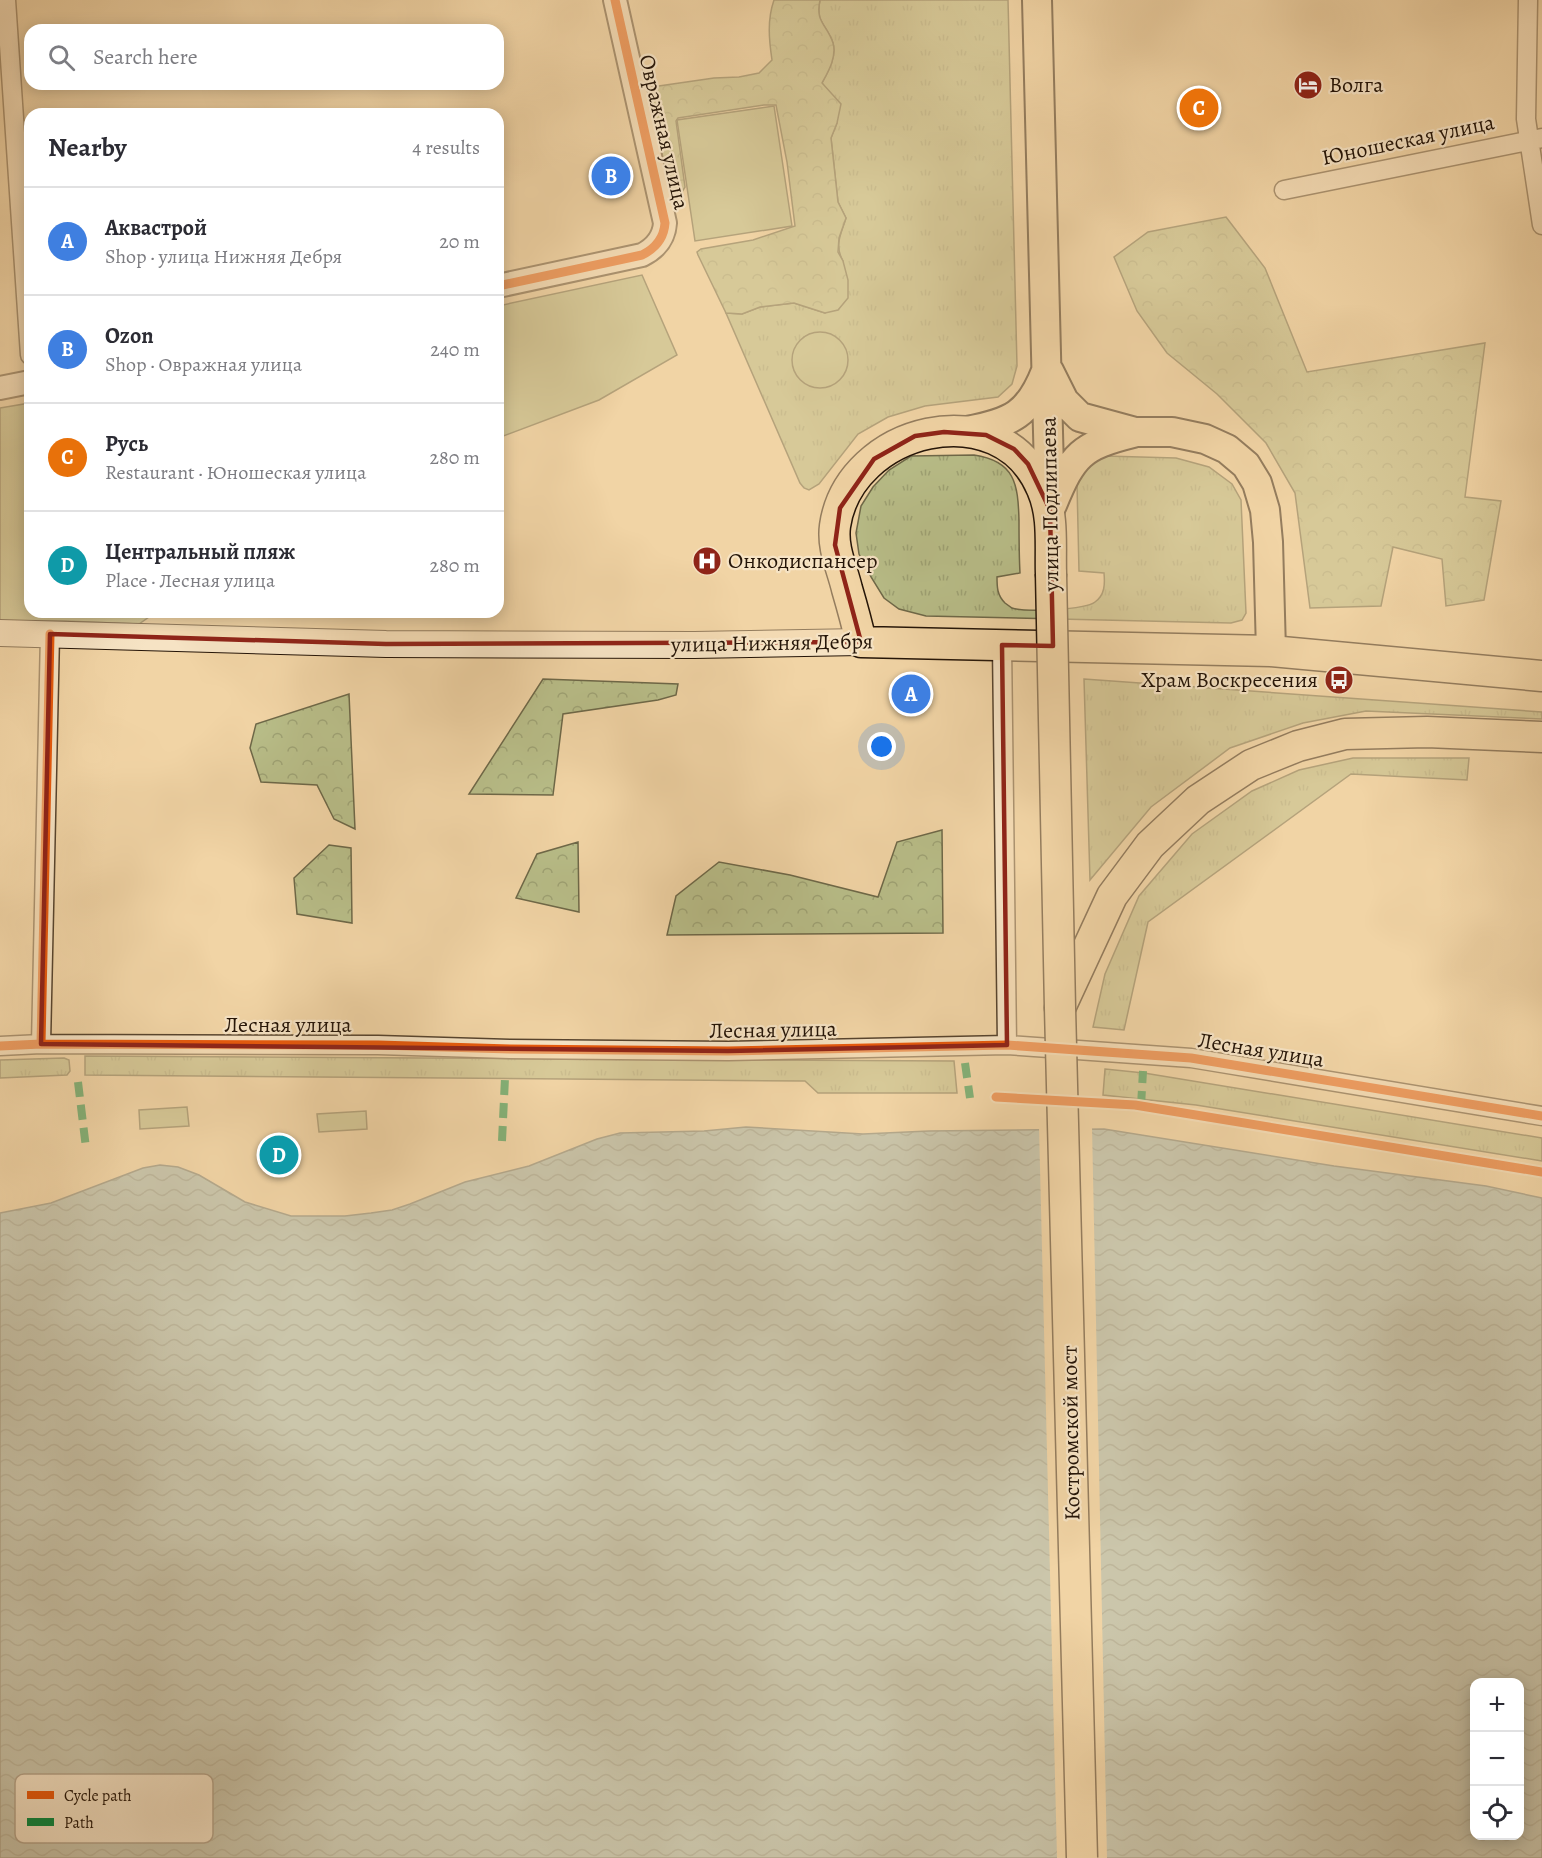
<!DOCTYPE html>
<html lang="en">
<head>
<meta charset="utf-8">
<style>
	:root { --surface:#fff; --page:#f2f2f3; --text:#2b2b33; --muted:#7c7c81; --line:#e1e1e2; --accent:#8f2418 }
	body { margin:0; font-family:Alegreya,serif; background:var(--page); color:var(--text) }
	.controls { position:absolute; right:18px; bottom:18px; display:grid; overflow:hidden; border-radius:12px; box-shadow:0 3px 15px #0003 }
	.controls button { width:54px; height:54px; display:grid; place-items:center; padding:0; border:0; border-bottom:2px solid var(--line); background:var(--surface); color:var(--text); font:30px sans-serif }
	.you { position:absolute; left:882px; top:747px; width:21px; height:21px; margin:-15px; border:4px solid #fff; border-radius:50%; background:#1a73e8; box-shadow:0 0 0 9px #1a73e833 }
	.badge { display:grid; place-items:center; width:39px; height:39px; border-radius:50%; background:var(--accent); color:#fff; font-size:20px; font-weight:700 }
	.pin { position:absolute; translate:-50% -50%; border:3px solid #fff; box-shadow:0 2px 6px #0006 }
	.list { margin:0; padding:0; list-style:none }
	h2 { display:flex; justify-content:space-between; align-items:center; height:78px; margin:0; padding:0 24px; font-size:26px }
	h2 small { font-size:20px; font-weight:400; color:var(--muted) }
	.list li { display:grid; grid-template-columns:39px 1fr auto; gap:18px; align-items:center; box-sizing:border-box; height:108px; padding:0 24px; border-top:2px solid var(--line) }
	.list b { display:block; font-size:22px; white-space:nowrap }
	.list p { margin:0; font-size:20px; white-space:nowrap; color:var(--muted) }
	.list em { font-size:20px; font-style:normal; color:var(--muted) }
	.icon { flex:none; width:33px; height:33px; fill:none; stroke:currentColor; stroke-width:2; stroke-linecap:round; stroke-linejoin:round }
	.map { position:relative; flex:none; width:1542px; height:1858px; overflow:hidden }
	.search { position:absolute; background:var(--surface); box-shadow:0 3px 15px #0003; left:24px; top:24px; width:480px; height:66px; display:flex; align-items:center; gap:15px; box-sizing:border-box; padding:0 21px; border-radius:18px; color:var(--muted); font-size:22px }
	.panel { position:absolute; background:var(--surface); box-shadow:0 3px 15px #0003; left:24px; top:108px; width:480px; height:510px; border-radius:18px }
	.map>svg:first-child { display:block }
	.grass { fill:url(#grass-tufts); stroke:#6e6848; stroke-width:1.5 }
	.forest { fill:url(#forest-crowns); stroke:#6e6848; stroke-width:1.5 }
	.green { fill:#b8bd88; stroke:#6e6848; stroke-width:1.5 }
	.water { fill:url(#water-waves); stroke:#6d756d; stroke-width:1.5; fill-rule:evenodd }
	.pier { fill:#f1d4a5 }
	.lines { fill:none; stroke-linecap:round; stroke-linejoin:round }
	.minor-casing { stroke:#57442e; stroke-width:21 }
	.tertiary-casing { stroke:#57442e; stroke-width:26 }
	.secondary-casing { stroke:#241407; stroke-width:28 }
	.primary-casing { stroke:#241407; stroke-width:32 }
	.trunk-casing { stroke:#241407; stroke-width:33 }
	.minor { stroke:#f6e3c4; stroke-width:18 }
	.tertiary { stroke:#f6e3c4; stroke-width:22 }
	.secondary { stroke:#f6e3c4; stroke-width:26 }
	.primary { stroke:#f1d4a5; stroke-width:28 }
	.trunk { stroke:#f1d4a5; stroke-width:30 }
	.trunk-bridge-casing { stroke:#241407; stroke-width:33; stroke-linecap:butt }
	.trunk-bridge { stroke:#f1d4a5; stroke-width:30 }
	.quiet { stroke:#00873e; stroke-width:8; stroke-dasharray:15 8; stroke-linecap:butt }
	.cycleway-casing { stroke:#f6e3c4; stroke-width:13 }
	.cycleway { stroke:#e8590c; stroke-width:9 }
	.marked { fill:none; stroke:#8f2418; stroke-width:4.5; stroke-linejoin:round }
	.labels { text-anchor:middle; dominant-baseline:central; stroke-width:4.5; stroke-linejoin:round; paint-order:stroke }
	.poi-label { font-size:22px; fill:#241407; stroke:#f6e3c4; text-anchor:start }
	.street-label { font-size:22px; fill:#241407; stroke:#f6e3c4 }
	.key { fill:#f6e3c4; stroke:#b7a58b; stroke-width:1.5 }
	.key-label { font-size:16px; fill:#241407 }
</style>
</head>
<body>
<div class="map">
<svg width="1542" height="1858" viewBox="0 0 1542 1858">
	<defs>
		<pattern id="grass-tufts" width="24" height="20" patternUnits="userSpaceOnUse" patternTransform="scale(1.5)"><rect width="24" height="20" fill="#b8bd88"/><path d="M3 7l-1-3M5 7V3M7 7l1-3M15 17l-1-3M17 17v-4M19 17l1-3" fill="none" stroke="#9ea274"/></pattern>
		<pattern id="forest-crowns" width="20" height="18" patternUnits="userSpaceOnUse" patternTransform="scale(1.5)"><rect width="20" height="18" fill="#b8bd88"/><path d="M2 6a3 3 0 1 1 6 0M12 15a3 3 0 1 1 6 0" fill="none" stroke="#9ea274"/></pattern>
		<pattern id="water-waves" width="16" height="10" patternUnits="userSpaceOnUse" patternTransform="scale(1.5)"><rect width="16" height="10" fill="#9eb6b1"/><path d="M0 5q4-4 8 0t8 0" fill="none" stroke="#81938e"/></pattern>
	</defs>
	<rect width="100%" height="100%" fill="#f1d4a5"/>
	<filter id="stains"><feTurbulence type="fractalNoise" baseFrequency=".00333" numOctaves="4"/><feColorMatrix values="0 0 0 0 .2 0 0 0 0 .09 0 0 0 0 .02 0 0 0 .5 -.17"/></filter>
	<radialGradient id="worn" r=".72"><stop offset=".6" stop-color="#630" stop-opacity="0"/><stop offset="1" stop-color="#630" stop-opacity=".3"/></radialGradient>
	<path class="grass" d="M820 0H1008L1017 366 1012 384 998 397 925 406 888 417 858 434 819 484 809 490 804 488 800 483 726 313 742 314 760 307 794 303 825 313 843 261C834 245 841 234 846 218L838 202 831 138 837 123 828 91 822 83C828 72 837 57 833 43 827 24 815 23 820 0Z
		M974 455C1015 461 1018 484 1019 520 1019 538 1019 555 1020 573L997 577C997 587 997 595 1005 603 1005 603 1012 608 1012 608 1025 612 1085 610 1095 602 1105 595 1105 584 1104 573L1079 571 1077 484 1089 465 1105 456 1176 458 1209 467 1232 484 1241 500 1246 613 1242 620 1231 623 926 616 899 609 884 598 871 577 859 554 856 533 861 506 873 487 889 470 911 456Z
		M1084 679 1542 712V719L1366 711 1303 723 1230 748 1151 807 1090 880Z
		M1353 758H1469L1467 780 1351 774 1148 922 1124 1030 1093 1027 1105 974 1139 896 1192 834 1252 791 1299 770Z
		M85 1056 954 1061 957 1093H818L805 1081 85 1075Z
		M64 1058 69 1060 70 1071 67 1075 0 1078V1060Z
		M1105 1069 1144 1073 1542 1138V1161L1196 1105 1103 1095Z"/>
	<path class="forest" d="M774 0H820C815 23 827 24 833 43 837 57 828 72 822 83L841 104 837 123 831 138 838 202 846 218 839 238 838 252 843 261 848 280V298L838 310 825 313 794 303 760 307 742 314 726 313 698 255 697 252 701 249 753 240 795 226 787 162 776 105H764L678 118 676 121 685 187 682 192 675 196 669 189 649 96V91L652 87 714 78 739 77 759 73 772 60C769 40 767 20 774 0Z
		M1226 217 1265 268 1307 372 1485 343 1465 497 1501 501 1484 600 1446 606 1442 559 1393 547 1381 606 1310 608 1295 493 1266 443 1217 394 1167 353 1137 311 1114 257 1148 232Z
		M543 679 678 684 676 695 658 700 563 714 553 795 469 794Z
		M349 694 355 829 334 819 317 785 261 782 250 748 256 724Z
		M942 830 943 933 667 935 676 896 719 862 790 875 878 897 897 842Z
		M578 842 579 912 516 898 537 854Z
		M329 845 351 848 352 923 297 914 294 878Z"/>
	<path class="green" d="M774 106 792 226 695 241 677 120Z
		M642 275 677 355 599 400 498 438V306Z
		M792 360a28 28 0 1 1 56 0a28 28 0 1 1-56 0Z
		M30 403V612H156L139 624 65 621H0V408Z
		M187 1107 189 1126 140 1129 139 1110Z
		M366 1111 367 1129 319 1132 317 1114Z"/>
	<path class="water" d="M746 1127 863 1134 929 1131 1104 1129 1334 1166 1486 1186 1542 1198V1858H0V1213L51 1203 143 1168 160 1165 178 1167 199 1175 245 1202 291 1216H345L371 1213 392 1210 410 1204 465 1182 529 1166 597 1139 620 1133 704 1131ZM1474 1682H1520V1836H1474Z"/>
	<path class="pier" d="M1092 1126 1107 1858H1057L1039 1127Z"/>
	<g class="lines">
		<g class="minor-casing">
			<path id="minor" d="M6 0 30 355
				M1528 0 1526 119 1542 225
				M1284 190 1542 138
				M1002 645 1007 1045
				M41 1044 50 634
				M0 1046 41 1044 378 1045 510 1049 728 1051 1007 1045 1191 1058 1542 1116"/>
		</g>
		<g class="tertiary-casing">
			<path id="tertiary" d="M498 286 642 255C656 248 664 238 665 223L615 0
				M0 388 30 382"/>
		</g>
		<g class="secondary-casing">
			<path id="secondary" d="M0 633 386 644 694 645 861 642"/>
		</g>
		<g class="primary-casing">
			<path id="primary" d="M1037 0 1050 510
				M1049 371 1064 401 1080 417 1135 432H1172L1205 439 1227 449 1246 465 1257 483 1265 510 1268 542 1271 651
				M967 431C1012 422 1029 415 1046 371
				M1052 505C1073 454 1081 446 1133 433"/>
		</g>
		<g class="trunk-casing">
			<path id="trunk" d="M1051 574C1050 546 1054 516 1042 489 1001 390 849 428 835 526 832 548 842 568 847 589 852 606 857 624 861 642L1271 651 1542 676
				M1060 1008 1112 896 1150 845 1198 800 1251 765 1298 746 1345 734 1427 732 1542 737"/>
		</g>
		<use href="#minor" class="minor"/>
		<use href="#tertiary" class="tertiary"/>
		<use href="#secondary" class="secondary"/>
		<use href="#primary" class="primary"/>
		<use href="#trunk" class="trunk"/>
		<g class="trunk-bridge-casing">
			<path id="trunk-bridge" d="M1051 574 1060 1008 1082 1858"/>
		</g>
		<use href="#trunk-bridge" class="trunk-bridge"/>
		<path class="quiet" d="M965 1063 970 1098
			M78 1082 86 1148
			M1141 1106 1143 1071
			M502 1141 505 1078"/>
		<g class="cycleway-casing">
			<path id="cycleway" d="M498 286 642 255C656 248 664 238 665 223L615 0
				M41 1044 50 634
				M0 1046 41 1044 378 1045 510 1049 728 1051 1007 1045 1191 1058 1542 1116
				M996 1097 1135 1105 1542 1172"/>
		</g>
		<use href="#cycleway" class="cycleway"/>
	</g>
	<path d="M0 0H1542V1858H0ZM944 432 986 435 1014 449 1028 464 1050 510 1053 646 1002 645 1007 1045 728 1051 41 1044 50 634 386 644 861 642 835 545 840 508 874 459 915 436Z" fill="#f1d4a5" fill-opacity=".55" fill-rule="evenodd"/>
	<path class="marked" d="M944 432 986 435 1014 449 1028 464 1050 510 1053 646 1002 645 1007 1045 728 1051 41 1044 50 634 386 644 861 642 835 545 840 508 874 459 915 436Z"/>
	<defs>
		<g id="hotel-disc" transform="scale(1.5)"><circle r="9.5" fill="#8f2418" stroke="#f6e3c4"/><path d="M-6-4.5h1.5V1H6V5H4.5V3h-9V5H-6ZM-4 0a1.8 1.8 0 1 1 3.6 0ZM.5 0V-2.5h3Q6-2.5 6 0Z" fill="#fff"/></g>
		<g id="hospital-disc" transform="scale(1.5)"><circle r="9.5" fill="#8f2418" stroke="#f6e3c4"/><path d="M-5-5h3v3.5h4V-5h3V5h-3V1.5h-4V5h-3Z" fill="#fff"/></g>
		<g id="bus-disc" transform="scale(1.5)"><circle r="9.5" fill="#8f2418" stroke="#f6e3c4"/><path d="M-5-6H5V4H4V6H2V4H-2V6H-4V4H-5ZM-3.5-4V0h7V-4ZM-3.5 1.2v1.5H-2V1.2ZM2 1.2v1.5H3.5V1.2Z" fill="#fff"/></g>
	</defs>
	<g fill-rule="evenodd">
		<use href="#hotel-disc" x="1308" y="85"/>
		<use href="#hospital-disc" x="707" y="561"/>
		<use href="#bus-disc" x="1339" y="680"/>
	</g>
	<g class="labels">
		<g class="poi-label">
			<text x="1329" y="85">Волга</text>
			<text x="728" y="561">Онкодиспансер</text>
			<text x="1318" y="680" text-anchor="end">Храм Воскресения</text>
		</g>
		<g class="street-label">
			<text transform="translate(664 132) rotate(77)">Овражная улица</text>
			<text transform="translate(1408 140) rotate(-12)">Юношеская улица</text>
			<text transform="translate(1050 504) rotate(-91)">улица Подлипаева</text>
			<text transform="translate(772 643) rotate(-1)">улица Нижняя Дебря</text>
			<text x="288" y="1025">Лесная улица</text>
			<text transform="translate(773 1030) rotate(-1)">Лесная улица</text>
			<text transform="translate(1261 1050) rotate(9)">Лесная улица</text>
			<text transform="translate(1071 1433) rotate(-91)">Костромской мост</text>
		</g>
	</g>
	<rect x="15" y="1774" width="198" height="69" rx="9" class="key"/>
	<rect x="27" y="1791" width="27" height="8" fill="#e8590c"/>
	<rect x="27" y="1818" width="27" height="8" fill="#00873e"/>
	<g class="key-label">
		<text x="64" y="1801">Cycle path</text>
		<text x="64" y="1828">Path</text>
	</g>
	<rect width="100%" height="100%" filter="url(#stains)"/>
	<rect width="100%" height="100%" fill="url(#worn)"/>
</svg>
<div class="controls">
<button>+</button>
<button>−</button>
<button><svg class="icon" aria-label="locate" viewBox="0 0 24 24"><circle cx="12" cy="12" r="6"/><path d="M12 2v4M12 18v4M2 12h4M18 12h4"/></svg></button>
</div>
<div class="you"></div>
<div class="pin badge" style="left:911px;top:694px;background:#3f7fe0">A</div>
<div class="pin badge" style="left:611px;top:176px;background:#3f7fe0">B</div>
<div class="pin badge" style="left:1199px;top:108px;background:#e8710a">C</div>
<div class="pin badge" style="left:279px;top:1155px;background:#0f9aa8">D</div>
<div class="search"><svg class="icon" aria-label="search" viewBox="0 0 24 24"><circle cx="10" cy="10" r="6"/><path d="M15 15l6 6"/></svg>Search here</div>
<section class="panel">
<h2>Nearby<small>4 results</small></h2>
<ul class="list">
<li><span class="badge" style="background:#3f7fe0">A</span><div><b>Аквастрой</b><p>Shop · улица Нижняя Дебря</p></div><em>20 m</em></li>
<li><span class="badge" style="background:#3f7fe0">B</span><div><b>Ozon</b><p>Shop · Овражная улица</p></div><em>240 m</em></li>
<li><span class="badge" style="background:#e8710a">C</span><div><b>Русь</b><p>Restaurant · Юношеская улица</p></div><em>280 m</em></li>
<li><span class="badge" style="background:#0f9aa8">D</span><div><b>Центральный пляж</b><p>Place · Лесная улица</p></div><em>280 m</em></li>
</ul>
</section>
</div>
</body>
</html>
